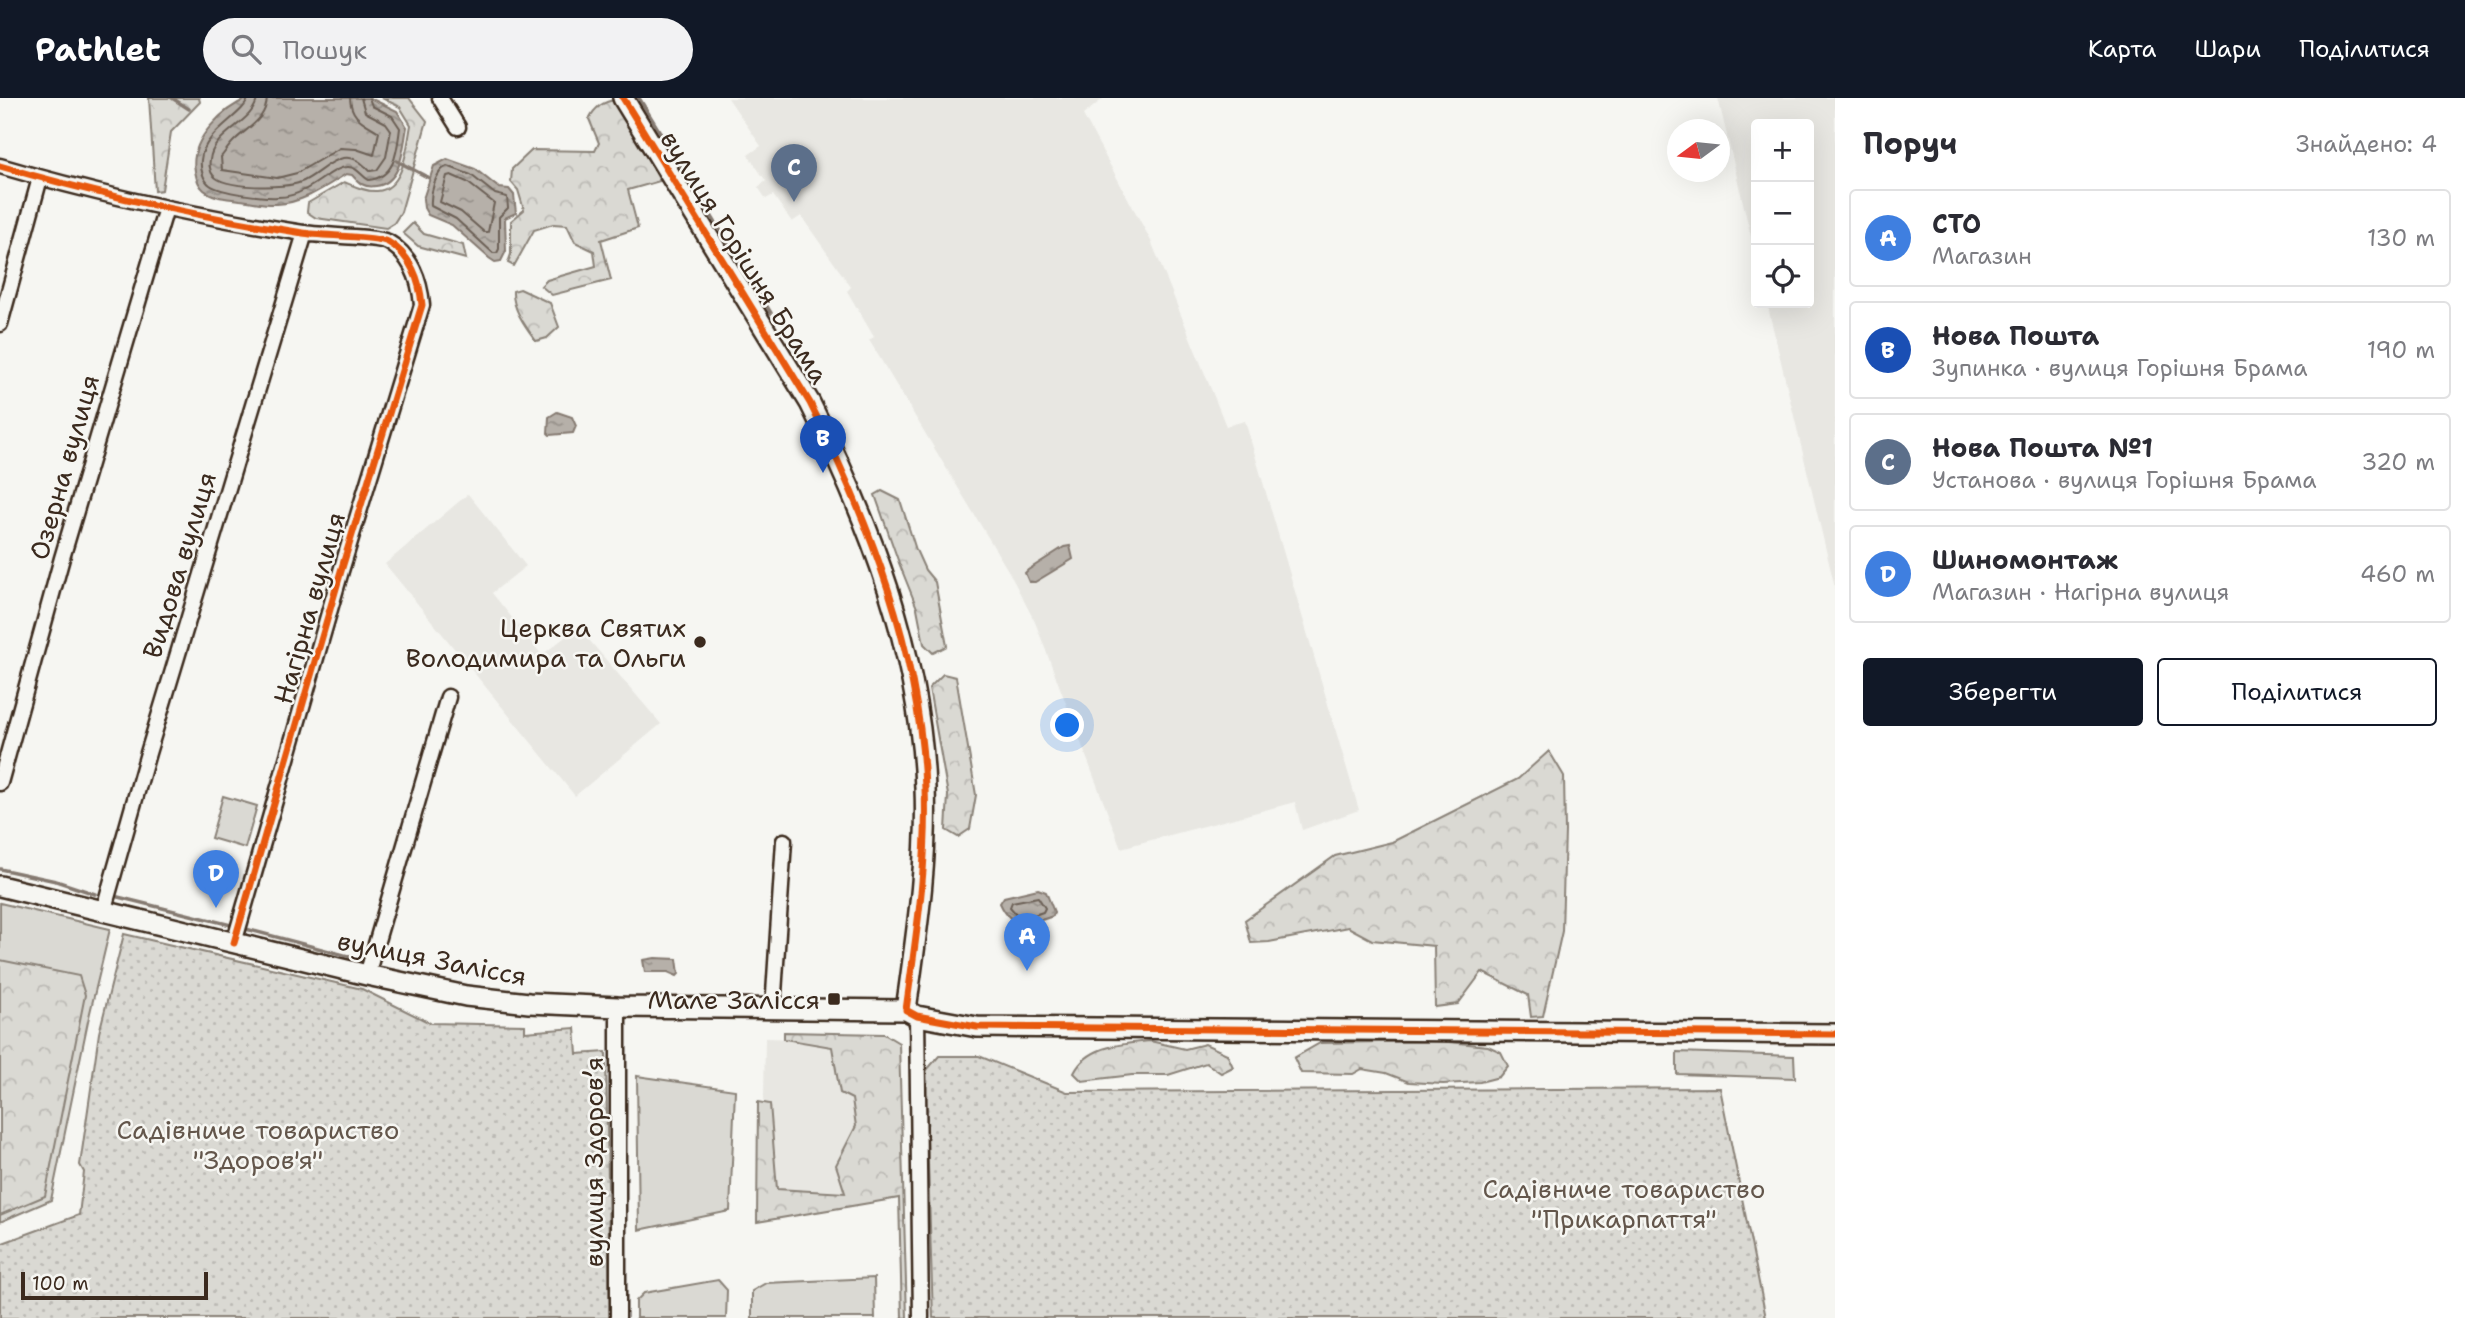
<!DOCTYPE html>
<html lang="uk">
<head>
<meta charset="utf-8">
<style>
	:root { --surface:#fff; --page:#f2f2f3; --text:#2b2b33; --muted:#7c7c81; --line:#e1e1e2; --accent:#111827 }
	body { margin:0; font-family:"Shantell Sans",sans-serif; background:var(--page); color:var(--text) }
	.controls { position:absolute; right:21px; top:21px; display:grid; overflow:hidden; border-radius:7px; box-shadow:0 7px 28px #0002 }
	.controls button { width:63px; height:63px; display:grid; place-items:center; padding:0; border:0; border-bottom:2px solid var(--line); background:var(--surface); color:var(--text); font:35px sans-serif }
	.compass { position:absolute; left:1667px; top:21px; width:63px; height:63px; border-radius:50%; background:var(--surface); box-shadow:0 7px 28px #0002; rotate:255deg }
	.scale { position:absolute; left:21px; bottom:18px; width:187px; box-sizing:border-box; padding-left:7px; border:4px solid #3b2a1e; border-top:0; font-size:19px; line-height:24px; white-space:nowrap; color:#3b2a1e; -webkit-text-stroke:5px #f6f6f2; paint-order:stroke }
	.you { position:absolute; left:1068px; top:628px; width:24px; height:24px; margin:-18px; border:5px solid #fff; border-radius:50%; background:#1a73e8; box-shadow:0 0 0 10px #1a73e833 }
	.badge { display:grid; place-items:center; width:46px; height:46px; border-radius:50%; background:var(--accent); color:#fff; font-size:23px; font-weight:700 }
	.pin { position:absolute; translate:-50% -58px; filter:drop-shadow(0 2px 4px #0008) }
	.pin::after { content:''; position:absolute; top:37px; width:24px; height:21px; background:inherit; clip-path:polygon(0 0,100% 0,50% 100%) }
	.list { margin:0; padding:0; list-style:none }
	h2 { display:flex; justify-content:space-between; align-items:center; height:91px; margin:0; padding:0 28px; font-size:30px }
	h2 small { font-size:23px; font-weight:400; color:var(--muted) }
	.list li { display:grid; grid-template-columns:46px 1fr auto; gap:21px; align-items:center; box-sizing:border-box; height:98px; margin:0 14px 14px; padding:0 14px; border:2px solid var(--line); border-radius:7px }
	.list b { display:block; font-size:26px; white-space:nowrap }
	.list p { margin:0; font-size:23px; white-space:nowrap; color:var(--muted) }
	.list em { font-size:23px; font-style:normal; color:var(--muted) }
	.actions { display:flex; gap:14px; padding:21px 28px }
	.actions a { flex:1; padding:16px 0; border:2px solid var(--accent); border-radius:7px; text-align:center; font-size:24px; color:var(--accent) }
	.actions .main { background:var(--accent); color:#fff }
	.icon { flex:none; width:38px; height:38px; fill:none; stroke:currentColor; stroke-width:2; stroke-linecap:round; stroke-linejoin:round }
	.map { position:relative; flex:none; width:1835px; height:1220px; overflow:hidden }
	header { display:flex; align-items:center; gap:42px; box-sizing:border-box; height:98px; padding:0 35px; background:var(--accent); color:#fff }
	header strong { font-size:33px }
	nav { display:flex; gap:38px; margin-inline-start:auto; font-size:24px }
	.search { width:490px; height:63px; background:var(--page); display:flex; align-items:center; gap:18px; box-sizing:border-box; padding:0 24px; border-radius:38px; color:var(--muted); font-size:26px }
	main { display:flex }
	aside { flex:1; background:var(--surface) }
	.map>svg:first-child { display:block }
	.built { fill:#e8e7e2 }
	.green { fill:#dad9d3; stroke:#8a8278; stroke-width:2 }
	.forest { fill:url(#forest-crowns); stroke:#8a8278; stroke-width:2 }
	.garden { fill:url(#garden-dots); stroke:#8a8278; stroke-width:2 }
	.water { fill:url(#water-ripples); stroke:#857a71; stroke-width:2 }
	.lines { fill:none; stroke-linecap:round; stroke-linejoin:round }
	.shore { stroke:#6c6056; stroke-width:2 }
	.stream { stroke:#857a71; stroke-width:3.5 }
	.street-casing { stroke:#3b2a1e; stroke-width:19 }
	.secondary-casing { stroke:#3b2a1e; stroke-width:24 }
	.street { stroke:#f6f6f2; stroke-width:14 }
	.secondary { stroke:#f6f6f2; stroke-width:19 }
	.cycleway-casing { stroke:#f6f6f2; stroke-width:11 }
	.cycleway { stroke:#e8590c; stroke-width:7 }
	.poi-dot { fill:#3b2a1e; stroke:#f6f6f2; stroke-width:2.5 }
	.labels { text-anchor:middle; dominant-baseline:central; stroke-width:5; stroke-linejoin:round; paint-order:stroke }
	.street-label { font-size:26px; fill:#3b2a1e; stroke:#f6f6f2 }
	.poi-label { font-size:26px; fill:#3b2a1e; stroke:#f6f6f2; text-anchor:end }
	.park-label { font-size:26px; fill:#63564b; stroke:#f6f6f2 }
</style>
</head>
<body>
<header>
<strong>Pathlet</strong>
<div class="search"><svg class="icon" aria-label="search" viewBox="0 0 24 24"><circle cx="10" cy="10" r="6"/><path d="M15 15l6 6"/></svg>Пошук</div>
<nav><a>Карта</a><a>Шари</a><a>Поділитися</a></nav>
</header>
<main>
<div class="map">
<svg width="1835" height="1220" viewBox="0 0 1835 1220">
	<defs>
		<pattern id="forest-crowns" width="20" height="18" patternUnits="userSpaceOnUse" patternTransform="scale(1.75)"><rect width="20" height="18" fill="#dad9d3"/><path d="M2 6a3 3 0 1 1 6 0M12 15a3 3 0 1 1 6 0" fill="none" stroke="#bcbab5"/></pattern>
		<pattern id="garden-dots" width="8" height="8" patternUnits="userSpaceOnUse" patternTransform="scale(1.75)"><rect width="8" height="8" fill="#dad9d3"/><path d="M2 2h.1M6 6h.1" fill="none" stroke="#bcbab5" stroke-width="1.8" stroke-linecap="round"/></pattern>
		<pattern id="water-ripples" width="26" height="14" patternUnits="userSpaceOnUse" patternTransform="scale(1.75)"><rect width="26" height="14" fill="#b6b0a9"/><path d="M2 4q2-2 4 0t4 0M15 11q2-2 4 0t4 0" fill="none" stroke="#958f89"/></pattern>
	</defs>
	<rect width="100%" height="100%" fill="#f6f6f2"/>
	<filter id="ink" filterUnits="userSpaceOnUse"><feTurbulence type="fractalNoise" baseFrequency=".0143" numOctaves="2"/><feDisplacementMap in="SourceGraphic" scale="14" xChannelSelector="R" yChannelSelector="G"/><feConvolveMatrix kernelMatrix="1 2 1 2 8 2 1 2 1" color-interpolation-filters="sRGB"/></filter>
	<g filter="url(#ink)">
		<path class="built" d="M728 0H1104L1083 17 1151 143 1226 328 1245 323 1359 712 1302 732 1295 704 1121 750 1035 524 1009 474 869 242 874 239 847 193 851 189 801 118 792 124 773 97 766 101 758 89 766 83 748 57 761 48Z
			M1718 0H1835V490L1767 205H1809V26H1756V159Z
			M468 396 526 468 492 495 542 557 578 529 661 626 575 698 385 466Z
			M765 940 895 944 899 1097 762 1113Z"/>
		<path class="green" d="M223 698 257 708 245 750 211 740Z
			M0 805 110 831 88 923 51 1102 0 1124Z
			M637 978 735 992 730 1113 639 1132Z
			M874 1180 875 1220H752V1193L766 1185Z
			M718 1182 727 1192 726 1220H636V1203L644 1195Z"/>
		<path class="forest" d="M149 0H199L200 4 171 34 162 92 155 93Z
			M382 0H409L427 23 401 114 394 125 386 130 316 120 307 114 308 105 344 84C354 88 366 94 377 93 405 91 407 47 411 27L400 9Z
			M616 2 660 83 628 92 638 130 601 142 611 182 552 197 541 188 547 182 596 168 594 153 575 144 567 127 553 126 534 132 514 168 508 165 511 156V123L524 112 518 92 511 84 512 71 532 52 595 53 599 45 589 21C595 9 603 3 616 2Z
			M413 125 424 136 463 147 466 161 418 148 403 135Z
			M520 191 550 205 559 229 547 240 536 243C526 229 512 211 513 193Z
			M882 393 900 402 916 452 925 472 935 484 947 548 933 555 924 546 917 510 899 465 875 397Z
			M943 576 956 579 976 697 970 731 958 739 946 732 948 697 929 590Z
			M1549 653 1564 678 1565 733 1562 833 1543 918 1531 919 1528 897 1482 874 1458 906 1435 909 1434 848 1372 842 1348 829 1269 844 1251 845 1245 822 1335 758 1392 744 1518 681Z
			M0 862 79 878 85 897 45 1098 0 1117Z
			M784 934 884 936 899 945 907 1220H902L899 1100 757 1124 758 1004 770 1006 777 1091 845 1095 836 1067 856 1028 852 1001 840 995 832 949 784 941Z
			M1150 943 1185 951 1205 946 1227 956 1233 969 1221 975 1206 965 1168 977H1132L1082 983 1074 975C1088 947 1123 946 1150 943Z
			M1439 943 1488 948 1501 954 1508 968 1499 979 1480 984 1443 986 1409 984 1386 975 1362 971 1353 976 1301 975 1294 960 1320 945Z
			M1677 954 1794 958 1795 980 1677 976Z"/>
		<path class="garden" d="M124 836 362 891 430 925 525 927V934L575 930 577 956 606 954 610 1220H0V1146L79 1117 84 1074 80 1067 99 935Z
			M939 958H979L1067 994 1720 990 1766 1220H933L925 974Z"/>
		<path class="water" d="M249 0H370L397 13 407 29C403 50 402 85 376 88 364 90 359 85 352 77L346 76C325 89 303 105 277 106 265 107 252 103 240 102 227 100 214 100 204 92 198 87 196 79 195 73 189 42 223 10 249 0Z
			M447 61 475 71 499 90 509 91 514 97 516 115 505 120 506 153 501 163 495 164 489 160 452 127 428 117 424 110 423 101 434 68Z
			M557 314 572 319 576 328 573 335 550 337 548 335 549 319Z
			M1070 448 1073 461 1035 484H1029L1025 475 1028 472 1064 449Z
			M1038 791 1046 794 1054 814 1053 818C1028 827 1012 832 1000 805L1004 799Z
			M655 860 677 861 679 876 677 878 668 874H645L643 862Z"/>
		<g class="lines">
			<path class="shore" d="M248 0C246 16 203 34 201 62 200 70 203 82 210 87 221 95 264 100 278 99 286 99 297 96 304 92 316 87 335 69 347 69 357 68 361 78 369 82 396 79 397 52 400 30L392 18 372 8 369 0
				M257 0C255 24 212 35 210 62 209 66 210 74 213 77 223 91 286 91 301 84 315 79 328 63 343 60 355 58 362 65 370 73L377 72 386 59 391 32 386 25 365 14 361 0
				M267 0C266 21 250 28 236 41 230 46 226 53 221 59L222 72 277 80 297 75 340 50 356 51 374 57 379 34C364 24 351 21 350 0
				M447 68 471 77 495 96 507 99 508 110 499 119V151L497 155H493L456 121 431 108C430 95 435 74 447 68Z
				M451 77 467 84 494 105 488 134H484L461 114 440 104 447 78Z
				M1038 799 1045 810 1043 814 1034 817H1017L1010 809 1012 804Z"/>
			<path class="stream" d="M172 0 189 11
				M639 0 771 215
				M397 63 429 80
				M0 771 56 783 95 796
				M118 799 231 827
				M246 831 363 862"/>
			<g class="street-casing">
				<path id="street" d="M440 0 458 29
					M0 68C99 97 201 119 303 135 320 138 376 138 388 144 411 157 420 183 422 207L341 473 234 845
					M0 226 40 80
					M0 685 62 460 166 110
					M103 814 148 655 305 135
					M367 877 448 599
					M773 911 784 743
					M917 918 921 1220
					M618 1220V909"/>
			</g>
			<g class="secondary-casing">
				<path id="secondary" d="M623 0 810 305C870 425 920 554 925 690 928 764 916 839 906 912
					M0 788 367 877 466 898 529 905 618 909 906 912 917 918 977 929 1835 936"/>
			</g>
			<use href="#street" class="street"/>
			<use href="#secondary" class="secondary"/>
			<g class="cycleway-casing">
				<path id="cycleway" d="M623 0 810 305C870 425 920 554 925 690 928 764 916 839 906 912L917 918 977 929 1835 936
					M0 68C99 97 201 119 303 135 320 138 376 138 388 144 411 157 420 183 422 207L341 473 234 845"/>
			</g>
			<use href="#cycleway" class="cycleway"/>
		</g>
	</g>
	<g class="poi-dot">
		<circle cx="700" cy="544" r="7"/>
		<rect x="827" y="894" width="14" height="14" rx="3.5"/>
	</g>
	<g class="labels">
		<g class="street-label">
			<text transform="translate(745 159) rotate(58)">вулиця Горішня Брама</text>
			<text transform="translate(64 369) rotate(-74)">Озерна вулиця</text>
			<text transform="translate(179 467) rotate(-73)">Видова вулиця</text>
			<text transform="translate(309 510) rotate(-74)">Нагірна вулиця</text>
			<text transform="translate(432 860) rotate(11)">вулиця Залісся</text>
			<text transform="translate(593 1064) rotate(-90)">вулиця Здоровʼя</text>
		</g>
		<g class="poi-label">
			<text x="686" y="529">Церква Святих<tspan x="686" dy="30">Володимира та Ольги</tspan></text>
			<text x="820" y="901">Мале Залісся</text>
		</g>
		<g class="park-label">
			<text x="258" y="1031">Садівниче товариство<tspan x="258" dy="30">"Здоров'я"</tspan></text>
			<text x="1624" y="1090">Садівниче товариство<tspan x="1624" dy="30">"Прикарпаття"</tspan></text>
		</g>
	</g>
</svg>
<div class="controls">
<button>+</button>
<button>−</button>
<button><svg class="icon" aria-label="locate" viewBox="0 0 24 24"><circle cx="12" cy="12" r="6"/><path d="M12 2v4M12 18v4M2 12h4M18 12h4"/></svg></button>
</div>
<svg class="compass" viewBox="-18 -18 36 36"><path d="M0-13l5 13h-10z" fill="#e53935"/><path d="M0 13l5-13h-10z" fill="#7c7c81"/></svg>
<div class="scale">100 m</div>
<div class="you"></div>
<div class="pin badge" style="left:1027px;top:873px;background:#3f7fe0">A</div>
<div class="pin badge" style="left:823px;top:375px;background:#1a4fb4">B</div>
<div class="pin badge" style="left:794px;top:104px;background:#5c6f8a">C</div>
<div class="pin badge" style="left:216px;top:810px;background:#3f7fe0">D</div>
</div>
<aside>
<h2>Поруч<small>Знайдено: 4</small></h2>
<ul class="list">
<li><span class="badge" style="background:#3f7fe0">A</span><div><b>СТО</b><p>Магазин</p></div><em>130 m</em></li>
<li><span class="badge" style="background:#1a4fb4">B</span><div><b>Нова Пошта</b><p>Зупинка · вулиця Горішня Брама</p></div><em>190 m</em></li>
<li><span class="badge" style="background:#5c6f8a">C</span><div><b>Нова Пошта №1</b><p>Установа · вулиця Горішня Брама</p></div><em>320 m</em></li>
<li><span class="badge" style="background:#3f7fe0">D</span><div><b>Шиномонтаж</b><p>Магазин · Нагірна вулиця</p></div><em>460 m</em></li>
</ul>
<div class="actions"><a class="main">Зберегти</a><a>Поділитися</a></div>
</aside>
</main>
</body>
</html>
